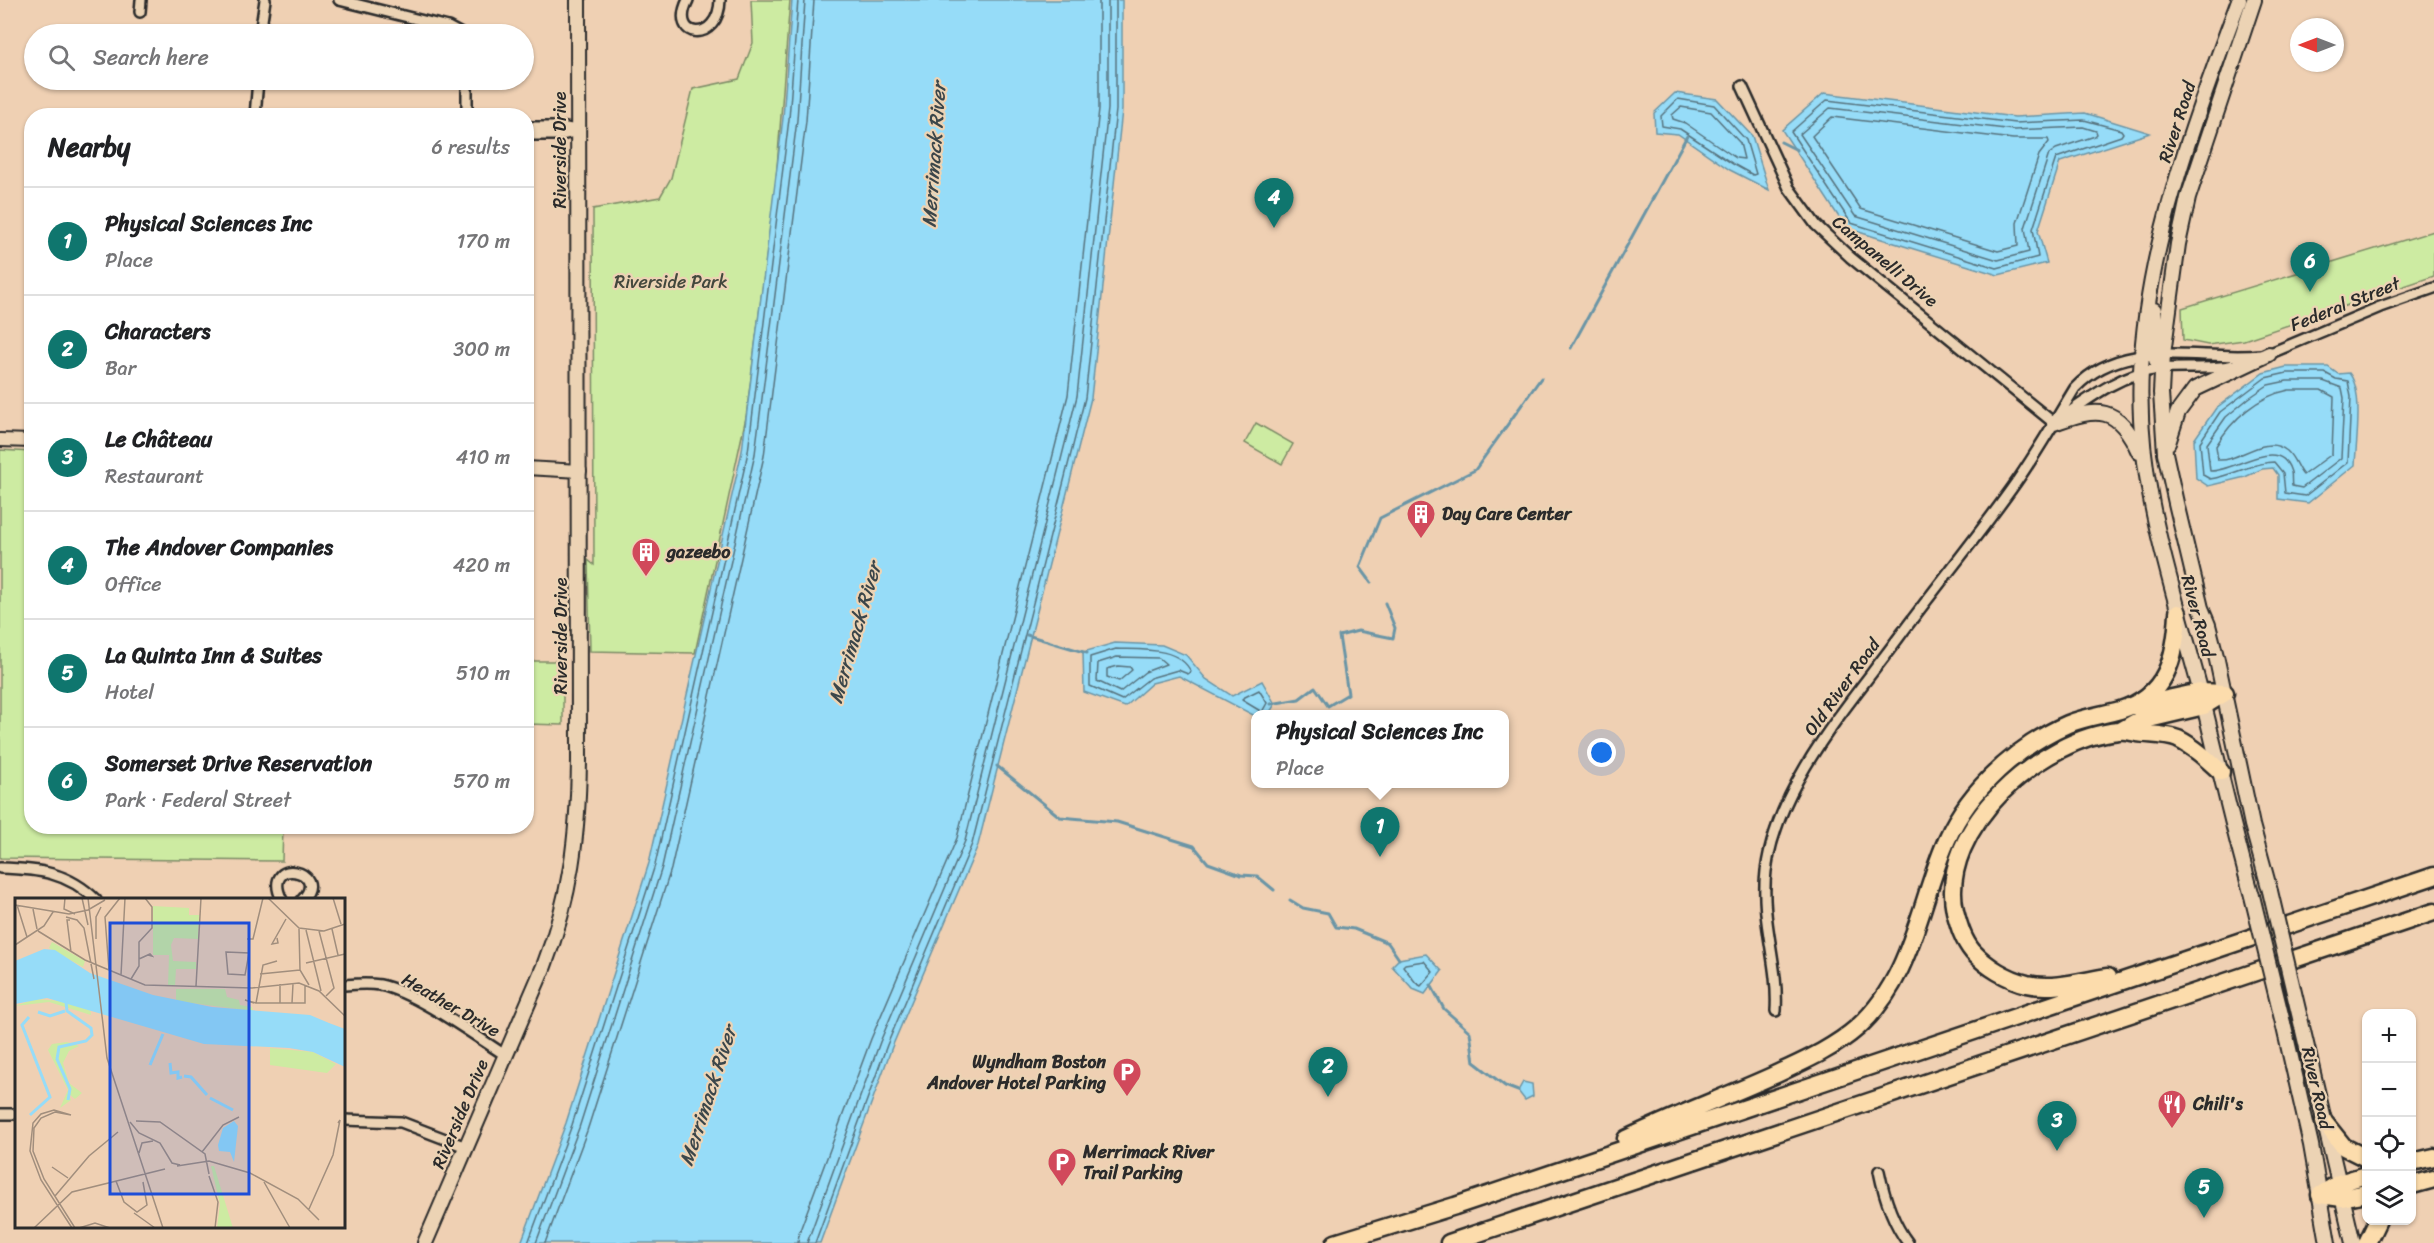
<!DOCTYPE html>
<html lang="en">
<head>
<meta charset="utf-8">
<style>
	:root { --surface:#fff; --page:#f6f6f6; --text:#202124; --muted:#757577; --line:#e0e0e0; --accent:#0f766e }
	body { margin:0; font-family:Sriracha,sans-serif; background:var(--page); color:var(--text) }
	.controls { position:absolute; right:18px; bottom:18px; display:grid; overflow:hidden; border-radius:12px; box-shadow:0 2px 4px #0004 }
	.controls button { width:54px; height:54px; display:grid; place-items:center; padding:0; border:0; border-bottom:2px solid var(--line); background:var(--surface); color:var(--text); font:30px sans-serif }
	.compass { position:absolute; left:2290px; top:18px; width:54px; height:54px; border-radius:50%; background:var(--surface); box-shadow:0 2px 4px #0004; rotate:270deg }
	.you { position:absolute; left:1602px; top:753px; width:21px; height:21px; margin:-15px; border:4px solid #fff; border-radius:50%; background:#1a73e8; box-shadow:0 0 0 9px #1a73e833 }
	.badge { display:grid; place-items:center; width:39px; height:39px; border-radius:50%; background:var(--accent); color:#fff; font-size:20px; font-weight:700 }
	.pin { position:absolute; translate:-50% -50px; filter:drop-shadow(0 2px 3px #0008) }
	.pin::after { content:''; position:absolute; top:32px; width:21px; height:18px; background:inherit; clip-path:polygon(0 0,100% 0,50% 100%) }
	.popup { position:absolute; left:1251px; top:710px; width:258px; height:78px; box-sizing:border-box; display:grid; place-content:center; border-radius:12px; background:var(--surface); filter:drop-shadow(0 2px 4px #0005); font-size:20px; white-space:nowrap; color:var(--muted) }
	.popup b { font-size:22px; color:var(--text) }
	.popup::after { content:''; position:absolute; left:50%; top:100%; margin-left:-12px; border:12px solid transparent; border-top-color:var(--surface) }
	.list { margin:0; padding:0; list-style:none }
	h2 { display:flex; justify-content:space-between; align-items:center; height:78px; margin:0; padding:0 24px; font-size:26px }
	h2 small { font-size:20px; font-weight:400; color:var(--muted) }
	.list li { display:grid; grid-template-columns:39px 1fr auto; gap:18px; align-items:center; box-sizing:border-box; height:108px; padding:0 24px; border-top:2px solid var(--line) }
	.list b { display:block; font-size:22px; white-space:nowrap }
	.list p { margin:0; font-size:20px; white-space:nowrap; color:var(--muted) }
	.list em { font-size:20px; font-style:normal; color:var(--muted) }
	.icon { flex:none; width:33px; height:33px; fill:none; stroke:currentColor; stroke-width:2; stroke-linecap:round; stroke-linejoin:round }
	.map { position:relative; flex:none; width:2434px; height:1243px; overflow:hidden }
	.search { position:absolute; background:var(--surface); box-shadow:0 2px 4px #0004; left:24px; top:24px; width:510px; height:66px; display:flex; align-items:center; gap:15px; box-sizing:border-box; padding:0 21px; border-radius:33px; color:var(--muted); font-size:22px }
	.panel { position:absolute; background:var(--surface); box-shadow:0 2px 4px #0004; left:24px; top:108px; width:510px; height:726px; border-radius:24px }
	.map>svg:first-child { display:block }
	.green { fill:#cdeba2; stroke:#7c8b66; stroke-width:1.5 }
	.water { fill:#96dcf8; stroke:#6b95a6; stroke-width:1.5 }
	.lines { fill:none; stroke-linecap:round; stroke-linejoin:round }
	.shore { stroke:#56727d; stroke-width:1.5 }
	.stream { stroke:#6b95a6; stroke-width:3 }
	.minor-casing { stroke:#2b2b2b; stroke-width:14 }
	.tertiary-casing { stroke:#2b2b2b; stroke-width:16 }
	.secondary-casing { stroke:#2b2b2b; stroke-width:18 }
	.motorway-casing { stroke:#2b2b2b; stroke-width:21 }
	.minor { stroke:#ecd3b4; stroke-width:9 }
	.tertiary { stroke:#ecd3b4; stroke-width:12 }
	.secondary { stroke:#ecd3b4; stroke-width:14 }
	.motorway { stroke:#fcdcac; stroke-width:16 }
	.secondary-bridge-casing { stroke:#2b2b2b; stroke-width:18; stroke-linecap:butt }
	.secondary-bridge { stroke:#ecd3b4; stroke-width:14 }
	.labels { text-anchor:middle; dominant-baseline:central; stroke-width:4.5; stroke-linejoin:round; paint-order:stroke }
	.street-label { font-size:18px; fill:#2b2b2b; stroke:#ecd3b4 }
	.park-label { font-size:18px; fill:#43483d; stroke:#ecd3b4 }
	.poi-label { font-size:18px; font-weight:bold; fill:#2b2b2b; stroke:#ecd3b4; text-anchor:start }
	.water-label { font-size:20px; font-style:italic; fill:#3b464a; stroke:#ecd3b4 }
	.inset-river { fill:none; stroke:#96dcf8; stroke-width:3 }
	.inset-road { fill:none; stroke:#a18e7d; stroke-width:1.5 }
	.view { fill:#1d4ed8; fill-opacity:0.15; stroke:#1d4ed8; stroke-width:3 }
	.inset-edge { fill:none; stroke:#2b2b2b; stroke-width:3 }
</style>
</head>
<body>
<div class="map">
<svg width="2434" height="1243" viewBox="0 0 2434 1243">
	<rect width="100%" height="100%" fill="#efd0b3"/>
	<filter id="ink" filterUnits="userSpaceOnUse"><feTurbulence type="fractalNoise" baseFrequency=".0167" numOctaves="2"/><feDisplacementMap in="SourceGraphic" scale="12" xChannelSelector="R" yChannelSelector="G"/><feConvolveMatrix kernelMatrix="1 2 1 2 8 2 1 2 1" color-interpolation-filters="sRGB"/></filter>
	<g filter="url(#ink)">
		<path class="green" d="M751 0H790L776 180 746 417 695 653 590 651 588 560 594 565 593 209 660 197 671 178 693 89 739 79 753 43Z
			M2434 231V276L2244 340 2208 345 2183 340 2182 308Z
			M1256 423 1293 444 1282 464 1245 443Z
			M0 450 31 452 32 826 283 827 282 861 0 858Z
			M527 661H563V725L527 724Z"/>
		<path class="water" d="M792 0H1122V110L1091 398 978 845 892 1047 820 1243H521L566 1123 649 863 742 451 783 118Z
			M1675 93 1717 99 1752 136 1769 190 1730 170 1678 134 1655 132 1654 113Z
			M1824 93 2015 117 2085 113 2150 133 2060 162 2038 231 2047 263 1998 275 1846 228 1782 130Z
			M2286 367H2328L2338 374 2349 373C2364 391 2356 442 2355 465L2308 503 2278 499V475L2273 468 2262 469 2245 477 2208 486 2196 478 2194 440 2216 408 2263 373Z
			M1115 643 1162 645 1186 655 1206 679 1232 696 1262 681 1275 704 1269 714 1255 716 1179 676 1152 683 1125 707 1084 692 1083 652Z
			M1426 954 1442 971 1425 994 1413 989 1392 966 1399 959Z
			M1523 1082 1532 1084 1533 1096 1525 1100 1518 1091Z"/>
		<g class="lines">
			<path class="shore" d="M1678 99 1714 105 1746 140 1756 174 1753 175 1733 164 1680 129 1662 126 1661 116Z
				M1827 100 2015 123 2084 120 2121 130 2123 133 2121 136 2056 158 2033 229 2038 257 1997 268 1851 223 1791 132Z
				M1681 107 1711 112 1740 143 1744 159 1736 158 1685 123 1673 119 1672 115Z
				M1830 108 2014 130 2083 127 2096 131 2097 134 2095 136 2056 149 2049 154 2025 228 2029 252 1998 260 1855 216 1800 134Z
				M1832 117 2013 139H2048L2049 142 2039 155 2017 223 2018 246 1998 251 1861 209 1812 136Z
				M2287 373H2325L2336 379 2348 381 2351 397 2348 462 2305 496 2285 493 2283 473 2274 462C2254 462 2232 476 2210 479L2203 475 2200 442 2220 412 2265 378Z
				M2287 381H2323L2342 388 2344 398 2341 458 2302 488 2292 486C2291 482 2292 476 2291 472 2280 434 2234 472 2210 471L2207 444 2226 417 2249 398 2268 385Z
				M2289 390H2321L2334 397 2332 454 2303 475C2297 469 2295 458 2287 451 2264 433 2240 462 2218 460L2216 446C2232 419 2258 396 2289 390Z
				M1116 649C1140 650 1179 646 1191 672L1188 674 1178 670 1150 678 1122 700 1090 686V657Z
				M1117 657 1159 658 1166 664 1145 672 1120 692 1097 681 1098 663Z
				M1118 666 1130 667 1132 670 1119 681 1107 677V669Z
				M1259 690 1267 703 1262 712 1242 700 1243 698Z
				M1424 961 1433 972 1421 986 1416 983 1403 966 1405 964Z
				M528 1243 572 1125 655 865 748 452 789 119 798 0
				M536 1243 579 1128 662 867 755 454 797 120 805 0
				M545 1243 587 1131 671 869 764 456 806 121 814 0
				M798 1243 799 1233 871 1039 957 838 1068 395 1099 109V0
				M807 1243 880 1042 965 841 1077 396 1108 109V0
				M815 1243 887 1045 972 844 1085 398 1116 110V0"/>
			<path class="stream" d="M1781 142 1797 150
				M1571 348 1687 136
				M1371 582 1360 567 1380 518 1475 470 1541 378
				M1027 635 1087 653
				M1271 704 1299 699 1315 687 1328 706 1348 694 1339 636 1358 631 1393 638 1395 628 1385 603
				M997 766 1060 817 1117 822 1194 846 1208 863 1241 875 1257 876 1274 890
				M1290 900 1303 908 1328 913 1336 927 1354 929 1388 943 1399 959
				M1431 985 1444 1009 1470 1032 1474 1062 1505 1086 1518 1091"/>
			<g class="minor-casing">
				<path id="minor" d="M339 0 448 27 461 34
					M688 0C668 40 719 44 720 0
					M140 12 141 0
					M260 34 265 0
					M467 80V116
					M1742 86 1789 188 1816 225 1850 257 2054 423
					M255 116 258 80
					M526 127H561L576 130
					M526 135H561L578 131
					M2266 355 2380 307 2434 288
					M2064 416C2092 396 2123 373 2159 369 2186 366 2212 371 2238 364
					M0 868C38 869 68 872 96 900
					M282 900C260 855 332 870 302 900
					M344 985C355 984 369 983 380 985 415 992 474 1035 505 1055
					M1776 1011C1779 963 1760 921 1766 871 1777 784 1849 705 1899 637 1938 584 1980 534 2017 481 2038 451 2056 419 2075 388 2124 336 2198 361 2261 355
					M0 1114H16
					M344 1120 401 1122 466 1147
					M1879 1171C1884 1196 1892 1222 1908 1243"/>
			</g>
			<g class="tertiary-casing">
				<path id="tertiary" d="M0 440 32 441
					M526 468 580 471"/>
			</g>
			<g class="secondary-casing">
				<path id="secondary" d="M2239 0C2195 119 2147 243 2141 371 2135 482 2173 587 2201 693 2218 761 2233 829 2252 896
					M2254 0 2188 198 2178 244 2163 354 2161 393 2165 453 2176 503 2201 608 2208 625 2217 660 2252 825 2270 891
					M2154 310V354L2157 362
					M2054 423C2098 407 2118 405 2139 452
					M2168 443 2178 412 2195 389 2269 354
					M2300 1018 2353 1243
					M2283 1023 2311 1145 2328 1243
					M425 1243 544 966C571 896 578 836 579 761L578 0"/>
			</g>
			<g class="motorway-casing">
				<path id="motorway" d="M2135 706 2200 692 2225 693
					M2122 730 2136 722 2204 706 2225 693
					M2108 977C2082 981 2054 990 2027 984 2007 979 1987 967 1973 952 1963 940 1959 926 1955 911 1937 828 2043 737 2119 731 2125 730 2131 732 2137 733 2150 735 2165 734 2178 739 2194 747 2208 760 2221 772
					M2324 1122 2344 1147 2366 1158
					M1626 1139C1674 1116 1723 1098 1772 1076 1802 1062 1833 1049 1858 1027 1910 980 1918 911 1943 849 1953 823 1970 798 1990 778 2013 755 2038 737 2068 724 2085 717 2103 715 2120 710 2167 696 2176 657 2178 613
					M2412 1162 2434 1157
					M2412 1185 2434 1179
					M2320 1195 2339 1183 2366 1175
					M2320 1195 2342 1198 2366 1193
					M1335 1243 1455 1206 2434 876
					M1449 1243 2434 912
					M2367 1243 2378 1220"/>
			</g>
			<use href="#minor" class="minor"/>
			<use href="#tertiary" class="tertiary"/>
			<use href="#secondary" class="secondary"/>
			<use href="#motorway" class="motorway"/>
			<g class="secondary-bridge-casing">
				<path id="secondary-bridge" d="M2270 891 2300 1018
					M2252 896 2283 1023"/>
			</g>
			<use href="#secondary-bridge" class="secondary-bridge"/>
		</g>
	</g>
	<defs>
		<g id="building-pin" transform="scale(1.5)"><path d="M0 17L-7.5 6A9.5 9.5 0 1 1 7.5 6Z" fill="#d1495b" stroke="#ecd3b4"/><path d="M-4-6H4V6H1V3H-1V6H-4ZM-2.5-4.3h1.7v1.8h-1.7ZM.8-4.3h1.7v1.8H.8ZM-2.5-1h1.7V.8h-1.7ZM.8-1h1.7V.8H.8Z" fill="#fff"/></g>
		<g id="parking-pin" transform="scale(1.5)"><path d="M0 17L-7.5 6A9.5 9.5 0 1 1 7.5 6Z" fill="#d1495b" stroke="#ecd3b4"/><path d="M-3.5-5.5H1a3.5 3.5 0 0 1 0 7H-1V5.5H-3.5ZM-1-3.4V-.6H.8a1.4 1.4 0 0 0 0-2.8Z" fill="#fff"/></g>
		<g id="restaurant-pin" transform="scale(1.5)"><path d="M0 17L-7.5 6A9.5 9.5 0 1 1 7.5 6Z" fill="#d1495b" stroke="#ecd3b4"/><path d="M-5-6h1v4h1v-4h1v4h1v-4h1v5L-1.5 .5V6h-2V.5L-5-1ZM5-6V6H3V1.5H1.5Q1.5-4 5-6Z" fill="#fff"/></g>
	</defs>
	<g fill-rule="evenodd">
		<use href="#building-pin" x="1421" y="514"/>
		<use href="#building-pin" x="646" y="552"/>
		<use href="#parking-pin" x="1127" y="1072"/>
		<use href="#restaurant-pin" x="2172" y="1104"/>
		<use href="#parking-pin" x="1062" y="1162"/>
	</g>
	<g class="labels">
		<g class="street-label">
			<text transform="translate(2177 122) rotate(-72)">River Road</text>
			<text transform="translate(560 150) rotate(-90)">Riverside Drive</text>
			<text transform="translate(1885 261) rotate(40)">Campanelli Drive</text>
			<text transform="translate(2345 304) rotate(-22)">Federal Street</text>
			<text transform="translate(2198 616) rotate(75)">River Road</text>
			<text transform="translate(561 636) rotate(-90)">Riverside Drive</text>
			<text transform="translate(1842 687) rotate(-54)">Old River Road</text>
			<text transform="translate(451 1005) rotate(30)">Heather Drive</text>
			<text transform="translate(2317 1088) rotate(77)">River Road</text>
			<text transform="translate(460 1114) rotate(-67)">Riverside Drive</text>
		</g>
		<g class="park-label">
			<text x="671" y="282">Riverside Park</text>
		</g>
		<g class="poi-label">
			<text x="1442" y="514">Day Care Center</text>
			<text x="667" y="552">gazeebo</text>
			<text x="1106" y="1062" text-anchor="end">Wyndham Boston<tspan x="1106" dy="21">Andover Hotel Parking</tspan></text>
			<text x="2193" y="1104">Chili's</text>
			<text x="1083" y="1152">Merrimack River<tspan x="1083" dy="21">Trail Parking</tspan></text>
		</g>
		<g class="water-label">
			<text transform="translate(934 155) rotate(-86)">Merrimack River</text>
			<text transform="translate(855 633) rotate(-74)">Merrimack River</text>
			<text transform="translate(708 1096) rotate(-72)">Merrimack River</text>
		</g>
	</g>
	<g transform="translate(15 898)">
		<rect width="330" height="330" fill="#efd0b3"/>
		<path d="M138 8 174 10V17H184L183 41 159 40 156 47 158 63 181 64V71H161L160 88H153L154 57H138ZM37 44 70 63 68 69 34 50ZM161 91H210L212 99 224 102 225 107 237 109 238 113 161 103ZM20 101 60 104 75 110 76 117 34 104 0 108ZM52 144 64 148 54 153 48 165 54 185 67 195 60 201 54 196 56 202 45 210 53 192 33 152 37 146ZM255 150 298 154 321 166 312 175 255 167ZM196 268H199L218 330H202L205 306Z" fill="#cdeba2"/>
		<path d="M29 51 40 52 75 75 138 97 197 109 295 117 314 125 330 131V169L298 154 274 150 189 146 32 100 0 106V63ZM219 223 223 228 219 264 215 254 204 253 203 247 208 230Z" fill="#96dcf8"/>
		<path class="inset-river" d="M51 104 52 113 76 130 77 137 71 143 44 149 42 161 55 191 53 202M23 114 35 118 50 113M14 119 7 127 35 199 15 217M155 165 156 175 163 174V180L167 179M135 167 148 136M169 178 176 179 192 197M195 200 218 212"/>
		<path class="inset-road" d="M50 0 49 11 60 16M67 0 73 27M73 0 92 160 148 330M253 0 284 30 309 33 330 26M318 0 326 26M0 7 54 16 73 12 90 2M2 7 12 39M18 11 22 31M51 19 62 22 69 30 79 81M55 22H52L56 54M284 31 285 72 294 87M317 31 323 57M291 32 306 93M23 33 70 62 130 87 237 90 284 85 304 93 330 118M304 33 319 90 311 98M262 40 263 45 257 46 271 21M81 41V19L86 9M232 41H238L248 0M0 47 29 28 38 14M211 54 234 55 230 77 213 76ZM124 61 135 56 137 58 133 57M262 63 248 67 241 105H290V88M291 65 330 56M94 72 90 19 105 0M245 76 285 72M106 77 110 0M116 81 124 68V44L137 30V9L130 0M181 88 186 0M239 105 230 102 241 105M265 105V86M277 105 278 86M121 223 145 224 190 256 194 276M115 224 124 235 145 245 157 265 165 267M187 254 208 227 224 219M124 255 127 245 138 243M162 268 194 263 235 275 283 301 304 322M37 269 53 280M194 278 203 304 200 330M101 283 109 304 122 314 132 307 128 284M249 284 275 330M40 298 74 258 103 234M294 311 318 257 325 222 323 225M119 315 140 330M19 330 57 294 150 271M57 330 26 282 15 253 18 225 26 216 39 212 56 217 40 214 26 220 19 230 18 253 29 281 60 330M64 330 80 325 95 330"/>
		<path class="view" d="M95 25H234V296H95Z"/>
		<rect width="330" height="330" class="inset-edge"/>
	</g>
</svg>
<div class="controls">
<button>+</button>
<button>−</button>
<button><svg class="icon" aria-label="locate" viewBox="0 0 24 24"><circle cx="12" cy="12" r="6"/><path d="M12 2v4M12 18v4M2 12h4M18 12h4"/></svg></button>
<button><svg class="icon" aria-label="layers" viewBox="0 0 24 24"><path d="M12 4l9 5-9 5-9-5zM3 14l9 5 9-5"/></svg></button>
</div>
<svg class="compass" viewBox="-18 -18 36 36"><path d="M0-13l5 13h-10z" fill="#e53935"/><path d="M0 13l5-13h-10z" fill="#757577"/></svg>
<div class="you"></div>
<div class="pin badge" style="left:1380px;top:857px">1</div>
<div class="popup"><b>Physical Sciences Inc</b>Place</div>
<div class="pin badge" style="left:1328px;top:1097px">2</div>
<div class="pin badge" style="left:2057px;top:1151px">3</div>
<div class="pin badge" style="left:1274px;top:228px">4</div>
<div class="pin badge" style="left:2204px;top:1218px">5</div>
<div class="pin badge" style="left:2310px;top:292px">6</div>
<div class="search"><svg class="icon" aria-label="search" viewBox="0 0 24 24"><circle cx="10" cy="10" r="6"/><path d="M15 15l6 6"/></svg>Search here</div>
<section class="panel">
<h2>Nearby<small>6 results</small></h2>
<ul class="list">
<li><span class="badge">1</span><div><b>Physical Sciences Inc</b><p>Place</p></div><em>170 m</em></li>
<li><span class="badge">2</span><div><b>Characters</b><p>Bar</p></div><em>300 m</em></li>
<li><span class="badge">3</span><div><b>Le Château</b><p>Restaurant</p></div><em>410 m</em></li>
<li><span class="badge">4</span><div><b>The Andover Companies</b><p>Office</p></div><em>420 m</em></li>
<li><span class="badge">5</span><div><b>La Quinta Inn &amp; Suites</b><p>Hotel</p></div><em>510 m</em></li>
<li><span class="badge">6</span><div><b>Somerset Drive Reservation</b><p>Park · Federal Street</p></div><em>570 m</em></li>
</ul>
</section>
</div>
</body>
</html>
